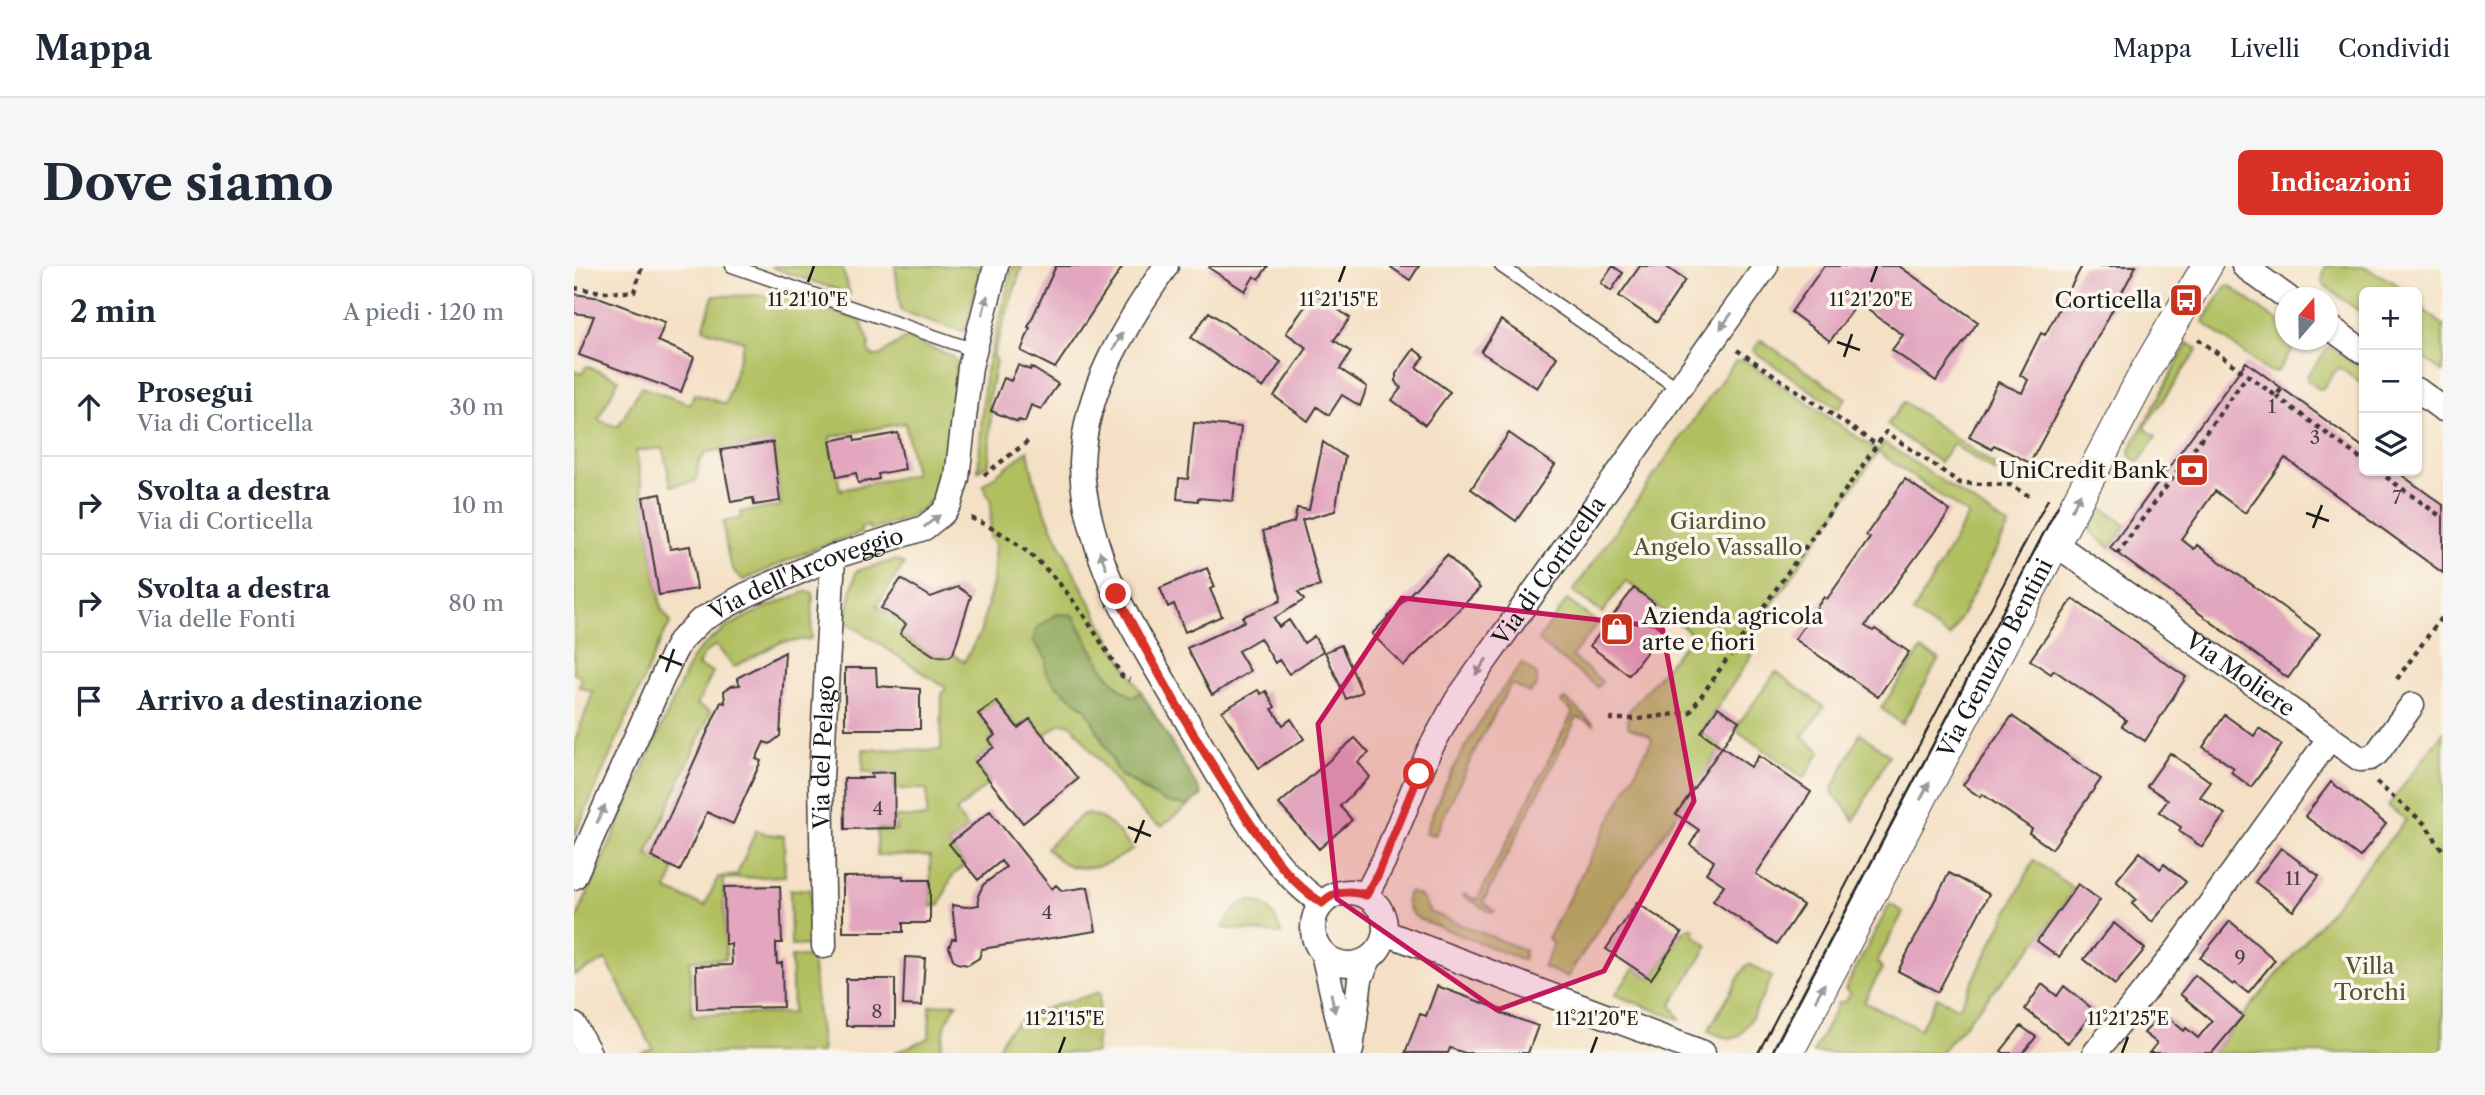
<!DOCTYPE html>
<html lang="it">
<head>
<meta charset="utf-8">
<style>
	:root { --surface:#fff; --page:#f6f6f7; --text:#1f2937; --muted:#747a83; --line:#e0e1e3; --accent:#d93025 }
	body { margin:0; font-family:"Libre Caslon Text",serif; background:var(--page); color:var(--text) }
	.controls { position:absolute; right:21px; top:21px; display:grid; overflow:hidden; border-radius:10px; box-shadow:0 2px 5px #0004 }
	.controls button { width:63px; height:63px; display:grid; place-items:center; padding:0; border:0; border-bottom:2px solid var(--line); background:var(--surface); color:var(--text); font:35px sans-serif }
	.compass { position:absolute; left:1701px; top:21px; width:63px; height:63px; border-radius:50%; background:var(--surface); box-shadow:0 2px 5px #0004; rotate:20deg }
	.stop { position:absolute; width:21px; height:21px; margin:-16px; border:5px solid #d93025; border-radius:50%; background:#fff }
	.stop.end { background:#d93025; border-color:#fff; box-shadow:0 2px 7px #0008 }
	.list { margin:0; padding:0; list-style:none }
	h2 { display:flex; justify-content:space-between; align-items:center; height:91px; margin:0; padding:0 28px; font-size:30px }
	h2 small { font-size:23px; font-weight:400; color:var(--muted) }
	.list li { display:grid; grid-template-columns:46px 1fr auto; gap:21px; align-items:center; box-sizing:border-box; height:98px; padding:0 28px; border-top:2px solid var(--line) }
	.list b { display:block; font-size:26px; white-space:nowrap }
	.list p { margin:0; font-size:23px; white-space:nowrap; color:var(--muted) }
	.list em { font-size:23px; font-style:normal; color:var(--muted) }
	.icon { flex:none; width:38px; height:38px; fill:none; stroke:currentColor; stroke-width:2; stroke-linecap:round; stroke-linejoin:round }
	.map { position:relative; flex:none; width:1869px; height:787px; overflow:hidden; border-radius:10px }
	header { display:flex; align-items:center; gap:42px; box-sizing:border-box; height:98px; padding:0 35px; background:var(--surface); border-bottom:2px solid var(--line) }
	header strong { font-size:33px }
	nav { display:flex; gap:38px; margin-inline-start:auto; font-size:24px }
	.intro { display:flex; align-items:center; justify-content:space-between; box-sizing:border-box; height:168px; padding:0 42px }
	h1 { margin:0; font-size:49px }
	.button { padding:18px 32px; border-radius:10px; background:var(--accent); color:#fff; font-size:24px; font-weight:700 }
	main { display:flex; gap:42px; padding:0 42px }
	aside { flex:1; background:var(--surface); border-radius:10px; box-shadow:0 2px 5px #0004 }
	.map>svg:first-child { display:block }
	.green { fill:#b1bf61; stroke:#666e3e; stroke-width:2; fill-rule:evenodd }
	.forest { fill:#8ca657; stroke:#54613a; stroke-width:2 }
	.building { fill:#e2a6bf }
	.lines { fill:none; stroke-linecap:round; stroke-linejoin:round }
	.service-casing { stroke:#3c3935; stroke-width:15 }
	.minor-casing { stroke:#3c3935; stroke-width:27 }
	.tertiary-casing { stroke:#3c3935; stroke-width:32 }
	.path { stroke:#3c3935; stroke-width:4.5; stroke-dasharray:5 5; stroke-linecap:butt }
	.service { stroke:#fff; stroke-width:12 }
	.minor { stroke:#fff; stroke-width:24 }
	.tertiary { stroke:#fff; stroke-width:30 }
	.tram { stroke:#1c1c1c; stroke-width:2 }
	.oneway { fill:#999 }
	.route { stroke:#d93025; stroke-width:9 }
	.marked { fill:#c2185b; fill-opacity:0.2; stroke:#c2185b; stroke-width:5; stroke-linejoin:round }
	.ticks { fill:none; stroke:#1c1c1c; stroke-width:2.5 }
	.labels { text-anchor:middle; dominant-baseline:central; stroke-width:7; stroke-linejoin:round; paint-order:stroke }
	.number-label { font-size:19px; fill:#4e3e45 }
	.poi-label { font-size:23px; fill:#1c1c1c; stroke:#fbf7ec; text-anchor:end }
	.park-label { font-size:23px; fill:#505534; stroke:#fbf7ec }
	.street-label { font-size:23px; fill:#1c1c1c; stroke:#fbf7ec }
	.ticks-label { font-size:18px; text-anchor:middle; fill:#1c1c1c; stroke:#fbf7ec; stroke-width:7; stroke-linejoin:round; paint-order:stroke }
</style>
</head>
<body>
<header>
<strong>Mappa</strong>
<nav><a>Mappa</a><a>Livelli</a><a>Condividi</a></nav>
</header>
<div class="intro"><h1>Dove siamo</h1><a class="button">Indicazioni</a></div>
<main>
<aside>
<h2>2 min<small>A piedi · 120 m</small></h2>
<ul class="list">
<li><svg class="icon" aria-label="ahead" viewBox="0 0 24 24"><path d="M12 20V5M6 11l6-6 6 6"/></svg><div><b>Prosegui</b><p>Via di Corticella</p></div><em>30 m</em></li>
<li><svg class="icon" aria-label="right" viewBox="0 0 24 24"><path d="M7 20v-9h11M14 6l5 5-5 5"/></svg><div><b>Svolta a destra</b><p>Via di Corticella</p></div><em>10 m</em></li>
<li><svg class="icon" aria-label="right" viewBox="0 0 24 24"><path d="M7 20v-9h11M14 6l5 5-5 5"/></svg><div><b>Svolta a destra</b><p>Via delle Fonti</p></div><em>80 m</em></li>
<li><svg class="icon" aria-label="arrive" viewBox="0 0 24 24"><path d="M6 21V4h12l-3 4 3 4H6"/></svg><div><b>Arrivo a destinazione</b></div></li>
</ul>
</aside>
<div class="map">
<svg width="1869" height="787" viewBox="0 0 1869 787">
	<rect width="100%" height="100%" fill="#fbf7ec"/>
	<filter id="ink" filterUnits="userSpaceOnUse"><feTurbulence type="fractalNoise" baseFrequency=".0143" numOctaves="2"/><feDisplacementMap in="SourceGraphic" scale="14" xChannelSelector="R" yChannelSelector="G"/><feConvolveMatrix kernelMatrix="1 2 1 2 8 2 1 2 1" color-interpolation-filters="sRGB"/></filter>
	<filter id="wash" filterUnits="userSpaceOnUse"><feTurbulence type="fractalNoise" baseFrequency=".00686" numOctaves="4" result="noise"/><feDisplacementMap in="SourceGraphic" scale="28" xChannelSelector="R" yChannelSelector="G"/><feGaussianBlur stdDeviation="1.57" result="paint"/><feColorMatrix in="noise" values="0 0 0 0 0 0 0 0 0 0 0 0 0 0 0 0 0 1.4 0 .05"/><feComposite in="paint" operator="in"/></filter>
	<g filter="url(#wash)">
		<rect width="100%" height="100%" fill="#f4e0c5"/>
		<path class="green" d="M198 0H268L276 28 199 2Z
			M321 0H407L391 65 377 62 327 45Z
			M439 0H448L419 90 422 95 414 137 417 145 415 197 404 205 411 109Z
			M1751 0H1787L1820 16 1831 26H1790V49L1750 19 1748 15Z
			M1652 20H1656L1711 61 1712 74H1725L1703 106H1694L1629 56Z
			M215 29 287 55 296 79 294 84 298 90H305L332 72 378 90 382 95V102L371 206C357 248 335 253 296 264L295 260 287 262V267L246 280 170 314C152 306 152 274 149 256L167 252V246L207 240 199 177 133 186 125 196 122 215 97 220 89 182 62 185 87 342 97 356 89 369 0 571V478L19 426 5 421 8 411 0 408V105L7 108 13 100 45 113 24 154 44 161 67 121 116 138 120 128 152 138 170 75 129 63 139 30ZM331 157 341 208 266 224 256 171Z
			M1843 38 1869 59V106L1843 87Z
			M1187 74 1272 132 1264 143 1179 85Z
			M1614 77 1624 83 1572 159V163L1582 171 1565 196 1557 191 1556 184Z
			M1755 80 1790 104V120L1766 102 1763 103 1749 122 1745 123 1733 114V110Z
			M1166 94 1172 95 1304 185 1311 177 1435 260 1376 371 1339 347 1394 249 1304 186 1169 381 1178 389 1127 466 1148 481 993 711 969 701 979 678 974 672 1078 474 1076 470 1054 461V446L1119 369 1052 315 1028 347 999 325 1160 96Z
			M1330 136 1426 203 1421 206 1379 178 1366 196 1313 159Z
			M454 184C460 226 476 257 494 294 517 339 541 383 567 426L559 432C532 419 514 374 499 349L459 375 472 392 483 420 513 444 546 509C555 513 559 516 566 522 575 529 604 539 615 539L588 560C568 556 513 478 498 459L487 457 469 470 456 453 444 462 421 435 405 448 421 469 415 474 420 481 401 496 417 515 382 546 394 563 375 578 391 598 377 612 366 639 356 641V590L303 589V563L322 564 321 551H353V523H320V506H289V483L367 484 368 428 372 422 271 355 282 305 321 294 330 298 303 340 332 358 326 368C341 377 363 399 379 388L390 396 406 367 419 317 421 278 416 271 417 236 409 219Z
			M1527 241 1552 259 1536 282 1516 265Z
			M234 325 239 327 237 373 207 376 160 401 142 379C133 384 127 390 124 400L139 406 123 439 137 446 73 589 101 602 93 624 131 640 144 611 163 609 182 564 193 568 210 570 211 610 149 613 152 693 116 694 118 749 219 747 217 691H238L248 787H66L79 783 32 694 0 709V658L118 392C147 356 193 341 234 325Z
			M993 334 1024 357 998 390 1028 416 1024 421 964 375Z
			M1347 384 1365 393 1328 458 1307 442Z
			M948 397 963 409V419L956 427 937 418 905 476 861 569 851 567C874 505 907 449 948 397Z
			M1202 406 1250 441 1228 471 1247 485 1230 512 1161 463Z
			M992 433 1021 459 1003 451 909 636 921 645 918 647 889 630 891 628 903 634 998 448V445L987 436Z
			M1869 466V787H1638L1832 554 1814 540Z
			M1286 467 1315 489 1280 555 1274 544 1259 529 1258 524Z
			M509 548C533 548 544 567 559 583 541 596 512 609 490 597 483 593 478 587 472 582Z
			M1460 594 1500 623 1463 675 1366 787H1239L1265 736H1271L1276 728 1271 723 1316 638 1329 646 1303 696 1308 702 1290 736 1346 763 1363 731 1385 742Z
			M236 623 237 679 217 680 216 624Z
			M835 626 847 630 856 646 951 684 949 694 845 653C835 647 831 638 833 627Z
			M676 635C696 637 701 651 708 668L649 662C656 650 660 638 676 635Z
			M1116 662 1121 663 1119 668 1134 680 1097 739 1107 754 1041 729 1060 702 1077 713 1108 667Z
			M1175 698 1198 711C1192 723 1172 770 1160 772 1152 774 1141 767 1134 765L1171 701Z
			M526 726 522 787H424C429 746 493 737 526 726Z
			M383 737 372 757 366 787H320L355 772 356 740Z"/>
		<path class="forest" d="M483 348 499 349C514 374 532 419 559 431L567 426 628 529 615 539C577 539 575 520 546 509L513 444 483 420 472 406V392L459 375 463 362Z"/>
		<g id="blocks">
			<path class="building" d="M482 0H549L481 102 447 85 456 62 454 61Z
				M636 0H694L685 13 680 10 671 25 635 2Z
				M815 0H845L836 14Z
				M1039 0 1049 7 1037 25 1027 17Z
				M1066 0H1091L1111 14 1083 56 1045 30Z
				M1250 0H1325L1404 56 1362 115 1318 84 1329 69 1284 37 1256 75 1217 46Z
				M1508 0H1562L1456 197 1420 179 1417 183 1395 171 1424 116 1448 127 1454 114 1446 109 1467 67 1471 69Z
				M741 27 776 52 760 74 777 86 766 103 793 121 786 140 768 129 755 149 743 141 734 155 700 130 733 82 712 67Z
				M0 28 27 32 91 56 84 75 120 91 107 126 5 89 20 50 0 47Z
				M635 46 707 96 689 122 617 72Z
				M927 54 983 91 963 122 907 86Z
				M840 83 850 91 842 101 876 126 851 159 818 134 827 122 822 116V108Z
				M1672 96 1790 182V205H1822L1869 239V307L1711 192 1671 247 1641 225 1607 273 1620 283 1623 279 1746 368 1714 412 1536 282Z
				M444 99 456 104 457 101 484 118 467 143 457 139 451 156 445 154 444 156 417 145 430 112 437 115Z
				M620 157 667 161 659 235 624 232V235L603 233 605 212 614 213Z
				M324 167 331 203 304 208 305 213 284 217 282 207 263 211 256 175 280 170 281 175Z
				M935 167 981 199 942 255 897 223Z
				M199 176 206 235 180 239 179 232 157 236 147 184Z
				M749 176 771 191 761 245 728 254 746 320 724 326 730 334 700 352 705 361 715 354 730 377 740 370 749 385 715 408 705 394 701 397 686 372 664 385 676 405 638 429 613 382 671 355 668 351 706 335 707 331 689 265 720 256 723 242 735 244Z
				M1331 213 1376 245 1291 360 1299 365 1301 363 1335 386 1304 431 1221 373 1250 331 1253 333 1296 272 1292 269Z
				M87 228 96 283 116 280 123 323 85 329 69 231Z
				M873 289 906 322 830 400 798 368Z
				M633 302 641 321 636 323 648 350 611 366 600 338 594 341 586 322Z
				M327 313 357 331 384 321 397 330 379 388 375 391 361 390 326 368 332 358 307 342Z
				M1060 322 1080 337 1071 350 1089 364 1055 409 1016 380Z
				M1499 333 1612 411 1571 475 1548 460 1552 454 1480 404 1477 408 1456 394Z
				M767 379 788 426 772 433 751 386Z
				M211 386 206 470 196 478 190 476 182 493 187 495 159 558 133 546 106 605 77 591 147 436 151 437 150 425 157 420 166 419 163 412Z
				M271 402H302L303 420 346 423V463H271Z
				M684 424 687 428 692 425 701 441 698 443 709 459 717 453 730 473 685 502 648 445Z
				M422 435 444 462 456 453 504 513 449 557 401 496 420 481 415 474 421 469 404 448Z
				M1144 441 1165 455 1148 481 1127 466Z
				M1651 449 1680 470 1685 462 1708 479 1677 521 1657 506 1660 502 1629 481Z
				M1438 450 1527 513 1478 583 1455 567 1458 563 1408 528 1406 531 1389 519Z
				M781 472 795 487 784 496 796 511 766 540 778 554 745 583 705 538Z
				M1148 481 1177 501 1185 490 1237 526 1182 608 1229 639 1203 678 1139 635 1150 619 1132 607 1140 595 1116 579 1125 564 1102 548Z
				M1596 487 1637 516 1626 531 1651 548 1628 581 1605 565 1607 561 1585 546 1594 534 1573 520Z
				M320 506 321 562 271 563 270 512H298L297 507Z
				M1757 516 1812 558 1786 591 1731 550Z
				M416 545 478 623 482 619 488 625 514 621 522 665 408 683 405 692 394 699 383 697 379 693 375 681 378 673H382L378 639 392 641 405 639 404 630 409 619 432 601 427 595 404 614 375 578Z
				M1707 582 1745 610 1719 645 1681 616Z
				M1566 586 1586 603 1590 598 1612 616 1578 656 1558 638 1562 633 1542 615Z
				M1375 607 1415 628 1364 726 1324 705Z
				M329 610V614H356V657H329V666H269V611Z
				M1504 618 1526 634 1485 691 1463 675Z
				M206 620 208 677H202V683L203 698 208 697 209 741 123 743 122 700 158 699 157 678H151L150 621Z
				M1063 637 1108 667 1077 713 1032 683Z
				M1656 655 1701 694 1674 727 1661 717 1659 719 1626 692Z
				M1540 657 1571 683 1541 719 1510 693Z
				M331 691 351 692 348 740 329 739Z
				M1621 709 1669 750 1638 787H1575L1583 777 1570 767 1588 746 1610 765 1612 762 1624 772 1638 755 1606 728Z
				M272 713H321V760H272Z
				M1468 718 1483 730 1490 720 1521 745 1494 777 1451 743Z
				M863 720 928 744 927 747 964 760 954 787H891L876 782 874 787H831L846 748 852 750Z
				M1447 760 1462 771 1449 787H1430L1427 785Z"/>
		</g>
	</g>
	<g filter="url(#ink)">
		<use href="#blocks" fill-opacity="0" stroke="#3c3935" stroke-width="2"/>
		<g class="lines">
			<g class="service-casing">
				<path id="service" d="M158 0 400 84
					M927 0 1104 122"/>
			</g>
			<g class="minor-casing">
				<g id="minor">
					<path d="M592 0C551 61 511 121 508 197 508 229 517 261 527 291 546 346 579 396 608 446 641 503 693 603 748 637"/>
					<path d="M1670 0 1714 32"/>
					<path d="M1754 60 1790 86"/>
					<path d="M1843 124 1869 143"/>
					<path id="s1" d="M1480 277 1786 493 1796 492 1803 487 1838 439"/>
					<path id="s2" d="M0 611 99 388 106 375 127 354 172 329 259 291 350 262 369 247 376 236 383 212 396 101 422 0"/>
					<circle cx="775" cy="662" r="36"/>
					<path id="s3" d="M792 629 811 592 855 485 883 434 1192 0"/>
					<path d="M812 667 1129 787"/>
					<path id="s4" d="M250 680 247 512 259 291"/>
					<path d="M749 687 772 787"/>
					<path d="M0 759 15 787"/>
					<path d="M777 784 786 713 795 693"/>
					<path d="M1521 787 1604 683 1755 473"/>
				</g>
			</g>
			<g class="tertiary-casing">
				<g id="tertiary">
					<path id="s5" d="M1214 787 1573 102 1633 0"/>
				</g>
			</g>
			<path class="path" d="M0 22 28 26H60L68 0
				M1624 73 1702 130 1708 122
				M1163 84 1303 179
				M1702 130 1790 195
				M1804 205 1869 252
				M410 209 457 173
				M397 252C474 285 506 342 548 410L556 414
				M1543 288 1673 110
				M1823 413 1869 349
				M1035 453H1064L1116 446 1312 166 1386 217 1436 219 1457 231
				M1802 516 1851 558 1869 585"/>
			<use href="#service" class="service"/>
			<use href="#minor" class="minor"/>
			<use href="#tertiary" class="tertiary"/>
			<path class="tram" d="M1184 787 1474 233
				M1198 787 1484 240"/>
		</g>
		<defs><path id="oneway-solid" d="M-6-.8H1V-3.2L6.5 0L1 3.2V.8H-6Z" transform="scale(1.75)"/></defs>
		<g class="oneway">
			<use href="#oneway-solid" transform="translate(411 39) rotate(-75)"/>
			<use href="#oneway-solid" transform="translate(1152 55) rotate(126)"/>
			<use href="#oneway-solid" transform="translate(544 75) rotate(-61)"/>
			<use href="#oneway-solid" transform="translate(1502 236) rotate(-62)"/>
			<use href="#oneway-solid" transform="translate(358 255) rotate(-37)"/>
			<use href="#oneway-solid" transform="translate(529 294) rotate(-111)"/>
			<use href="#oneway-solid" transform="translate(907 401) rotate(125)"/>
			<use href="#oneway-solid" transform="translate(1351 525) rotate(-62)"/>
			<use href="#oneway-solid" transform="translate(27 548) rotate(-66)"/>
			<use href="#oneway-solid" transform="translate(1246 726) rotate(-62)"/>
			<use href="#oneway-solid" transform="translate(759 737) rotate(79)"/>
		</g>
	</g>
	<g class="lines" filter="url(#ink)">
		<path class="route" d="M542 328C583 405 625 482 674 554 695 585 716 617 748 637 761 624 776 624 792 629L804 608 845 508"/>
	</g>
	<path class="marked" d="M828 332 1088 361 1120 535 1030 705 923 744 763 633 744 458Z"/>
	<path class="ticks" d="M234 16 240 0M765 16 771 0M1297 16 1303 0M1263 76 1286 84M1270 91 1278 68M1732 247 1755 255M1739 262 1748 239M85 390 108 399M92 406 100 383M554 561 577 570M561 577 570 554M485 787 491 771M1017 787 1023 771M1548 787 1554 771"/>
	<defs>
		<g id="bus-square" transform="scale(1.75)"><rect x="-9" y="-9" width="18" height="18" rx="4" fill="#c8321e" stroke="#fbf7ec"/><path d="M-5-6H5V4H4V6H2V4H-2V6H-4V4H-5ZM-3.5-4V0h7V-4ZM-3.5 1.2v1.5H-2V1.2ZM2 1.2v1.5H3.5V1.2Z" fill="#fff"/></g>
		<g id="bank-square" transform="scale(1.75)"><rect x="-9" y="-9" width="18" height="18" rx="4" fill="#c8321e" stroke="#fbf7ec"/><path d="M-6-4H6V4H-6ZM0-2.3a2.3 2.3 0 1 0 0 4.6a2.3 2.3 0 1 0 0-4.6Z" fill="#fff"/></g>
		<g id="shop-square" transform="scale(1.75)"><rect x="-9" y="-9" width="18" height="18" rx="4" fill="#c8321e" stroke="#fbf7ec"/><path d="M-5-2.5h2.3a2.7 3.5 0 0 1 5.4 0H5L5.5 6h-11ZM-1.5-2.5h3a1.5 2.3 0 0 0-3 0Z" fill="#fff"/></g>
	</defs>
	<g fill-rule="evenodd">
		<use href="#bus-square" x="1612" y="34"/>
		<use href="#bank-square" x="1618" y="204"/>
		<use href="#shop-square" x="1043" y="363"/>
	</g>
	<g class="labels">
		<g class="number-label">
			<text x="1698" y="140">1</text>
			<text x="1741" y="171">3</text>
			<text x="1823" y="231">7</text>
			<text x="304" y="542">4</text>
			<text x="1719" y="612">11</text>
			<text x="473" y="646">4</text>
			<text x="1666" y="691">9</text>
			<text x="303" y="745">8</text>
		</g>
		<g class="poi-label">
			<text x="1588" y="34">Corticella</text>
			<text x="1594" y="204">UniCredit Bank</text>
			<text x="1068" y="350" text-anchor="start">Azienda agricola<tspan x="1068" dy="26">arte e fiori</tspan></text>
		</g>
		<g class="park-label">
			<text x="1144" y="255">Giardino<tspan x="1144" dy="26">Angelo Vassallo</tspan></text>
			<text x="1796" y="700">Villa<tspan x="1796" dy="26">Torchi</tspan></text>
		</g>
		<g class="street-label">
			<text stroke="none"><textPath href="#s3" startOffset="374">Via di Corticella</textPath></text>
			<text stroke="none"><textPath href="#s2" startOffset="404">Via dell'Arcoveggio</textPath></text>
			<text stroke="none"><textPath href="#s5" startOffset="446">Via Genuzio Bentini</textPath></text>
			<text stroke="none"><textPath href="#s1" startOffset="228">Via Moliere</textPath></text>
			<text stroke="none"><textPath href="#s4" startOffset="194">Via del Pelago</textPath></text>
		</g>
	</g>
	<g class="ticks-label">
		<text x="234" y="40">11°21'10"E</text>
		<text x="765" y="40">11°21'15"E</text>
		<text x="1297" y="40">11°21'20"E</text>
		<text x="491" y="759">11°21'15"E</text>
		<text x="1023" y="759">11°21'20"E</text>
		<text x="1554" y="759">11°21'25"E</text>
	</g>
</svg>
<div class="controls">
<button>+</button>
<button>−</button>
<button><svg class="icon" aria-label="layers" viewBox="0 0 24 24"><path d="M12 4l9 5-9 5-9-5zM3 14l9 5 9-5"/></svg></button>
</div>
<svg class="compass" viewBox="-18 -18 36 36"><path d="M0-13l5 13h-10z" fill="#e53935"/><path d="M0 13l5-13h-10z" fill="#747a83"/></svg>
<div class="stop" style="left:845px;top:508px"></div>
<div class="stop end" style="left:542px;top:328px"></div>
</div>
</main>
</body>
</html>
